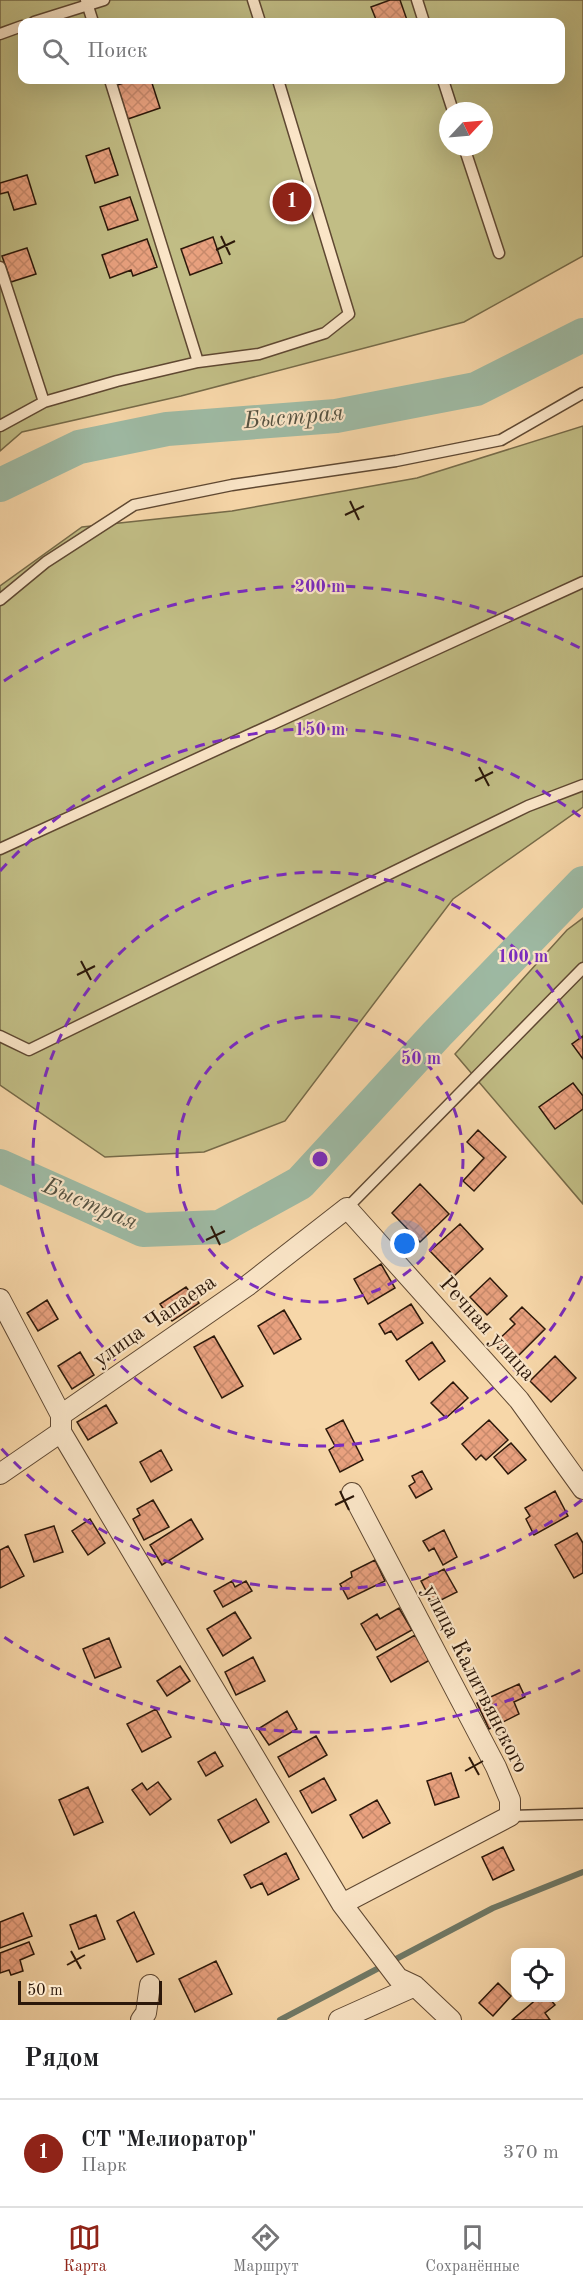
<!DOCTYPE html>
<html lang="ru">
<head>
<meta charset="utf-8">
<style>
	:root { --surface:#fff; --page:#f2f2f2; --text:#202124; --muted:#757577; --line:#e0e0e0; --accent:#8f2418 }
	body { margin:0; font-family:"Old Standard TT",serif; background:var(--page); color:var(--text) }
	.controls { position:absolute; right:18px; bottom:18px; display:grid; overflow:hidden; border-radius:12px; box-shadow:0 6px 24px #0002 }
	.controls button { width:54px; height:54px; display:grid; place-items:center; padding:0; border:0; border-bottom:2px solid var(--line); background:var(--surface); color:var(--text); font:30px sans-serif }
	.compass { position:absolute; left:439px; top:102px; width:54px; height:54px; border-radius:50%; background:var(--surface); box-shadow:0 6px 24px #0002; rotate:64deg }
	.scale { position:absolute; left:18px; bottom:15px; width:144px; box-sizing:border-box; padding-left:6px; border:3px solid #2c180a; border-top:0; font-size:16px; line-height:21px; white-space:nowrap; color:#2c180a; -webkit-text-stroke:4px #fae5c7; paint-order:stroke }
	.you { position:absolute; left:405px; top:1244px; width:21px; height:21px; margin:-15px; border:4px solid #fff; border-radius:50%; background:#1a73e8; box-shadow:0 0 0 9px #1a73e833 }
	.badge { display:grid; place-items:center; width:39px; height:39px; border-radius:50%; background:var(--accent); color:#fff; font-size:20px; font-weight:700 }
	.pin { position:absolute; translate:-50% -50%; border:3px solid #fff; box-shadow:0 2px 6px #0006 }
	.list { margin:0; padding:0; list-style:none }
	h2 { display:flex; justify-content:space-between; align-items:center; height:78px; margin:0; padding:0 24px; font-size:26px }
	h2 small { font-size:20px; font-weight:400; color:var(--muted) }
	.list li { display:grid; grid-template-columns:39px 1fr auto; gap:18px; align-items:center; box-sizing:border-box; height:108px; padding:0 24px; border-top:2px solid var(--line) }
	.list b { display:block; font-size:22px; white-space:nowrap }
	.list p { margin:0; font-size:20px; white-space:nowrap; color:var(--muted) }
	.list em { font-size:20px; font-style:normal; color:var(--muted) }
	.icon { flex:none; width:33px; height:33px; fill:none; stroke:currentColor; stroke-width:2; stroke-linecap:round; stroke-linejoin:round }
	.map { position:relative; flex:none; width:583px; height:2020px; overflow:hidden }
	.search { position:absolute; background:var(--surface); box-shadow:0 6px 24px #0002; left:18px; right:18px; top:18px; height:66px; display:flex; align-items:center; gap:15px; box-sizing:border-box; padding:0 21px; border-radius:12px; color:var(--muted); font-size:22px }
	.sheet { height:186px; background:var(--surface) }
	nav { display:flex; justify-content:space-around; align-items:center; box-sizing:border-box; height:84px; border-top:2px solid var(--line); background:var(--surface); font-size:16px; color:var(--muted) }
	nav a { display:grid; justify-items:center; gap:3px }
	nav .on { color:var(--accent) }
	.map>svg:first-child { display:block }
	.green { fill:#c1bd85; stroke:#766a48; stroke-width:1.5; fill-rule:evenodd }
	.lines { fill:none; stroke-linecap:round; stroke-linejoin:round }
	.stream { stroke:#707966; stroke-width:6 }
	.river { stroke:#9ebaa4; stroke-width:34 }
	.building { fill:url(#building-cross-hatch); stroke:#2c180a; stroke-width:1.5 }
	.service-casing { stroke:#5f4832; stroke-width:13 }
	.minor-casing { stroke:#5f4832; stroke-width:22 }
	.service { stroke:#fae5c7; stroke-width:10 }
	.minor { stroke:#fae5c7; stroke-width:20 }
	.ticks { fill:none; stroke:#2c180a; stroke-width:2 }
	.ring { fill:none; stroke:#7b2cbf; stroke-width:3; stroke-dasharray:10 8 }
	.labels { text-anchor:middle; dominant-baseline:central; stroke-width:4.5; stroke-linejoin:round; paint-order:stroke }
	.street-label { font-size:22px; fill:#2c180a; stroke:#fae5c7 }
	.water-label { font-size:24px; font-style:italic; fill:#545140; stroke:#fae5c7 }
	.centre { fill:#7b2cbf; stroke:#fae5c7; stroke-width:3 }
	.ring-label { font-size:18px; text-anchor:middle; font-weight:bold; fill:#7b2cbf; stroke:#fae5c7; stroke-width:4.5; stroke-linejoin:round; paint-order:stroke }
</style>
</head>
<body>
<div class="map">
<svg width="583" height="2020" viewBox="0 0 583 2020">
	<defs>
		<pattern id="building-cross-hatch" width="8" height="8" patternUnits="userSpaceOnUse" patternTransform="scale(1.5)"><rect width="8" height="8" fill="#e9a17f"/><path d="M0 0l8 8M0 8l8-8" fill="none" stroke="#c88a6c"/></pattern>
	</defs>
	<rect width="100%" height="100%" fill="#f7d7a9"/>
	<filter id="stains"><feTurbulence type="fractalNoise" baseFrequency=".00333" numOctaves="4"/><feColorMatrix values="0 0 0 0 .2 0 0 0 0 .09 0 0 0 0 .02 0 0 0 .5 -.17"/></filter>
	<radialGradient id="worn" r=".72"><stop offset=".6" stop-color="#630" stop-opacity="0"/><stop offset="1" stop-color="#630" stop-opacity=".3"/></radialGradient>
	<path class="green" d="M0 0H583V256L464 322 181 396 22 432 0 451ZM22 22H560V80H22ZM448 111H484V147H448Z
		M583 426V807L453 899 285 1121 204 1152 105 1157 0 1085V586L82 527 232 511 417 478Z
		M583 918V1204L455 1054 567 930Z"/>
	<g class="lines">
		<path class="stream" d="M280 2020 493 1908 583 1872"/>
		<path class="river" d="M0 485 79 447 167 429 336 416 476 389 583 335
			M0 1166 143 1230 220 1227 300 1183 437 1034 583 883"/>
	</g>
	<path class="building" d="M390 0H400L407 20 401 22H377L371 7Z
		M134 80H151L160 108 128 119 117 85Z
		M109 148 118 175 95 183 86 156Z
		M27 175 36 204 14 210 8 192 0 194V183Z
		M130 197 138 220 108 230 100 207Z
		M213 237 222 263 190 275 181 249Z
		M147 239 157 267 133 276 131 270 110 278 102 255Z
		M27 248 36 274 11 282 2 256Z
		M583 1036V1059L572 1044Z
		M573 1083 583 1096V1109L555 1129 539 1107Z
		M478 1130 506 1157 474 1191 463 1181 484 1158 467 1142Z
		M420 1184 449 1214 420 1242 392 1213Z
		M460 1224 483 1249 454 1276 430 1251Z
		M381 1264 395 1288 368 1304 354 1279Z
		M490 1278 507 1296 487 1315 470 1297Z
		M186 1287 199 1303 172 1321 160 1304Z
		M47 1300 58 1319 38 1331 27 1313Z
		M411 1304 423 1323 397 1340 391 1331 385 1334 379 1324Z
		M522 1307 545 1329 514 1360 496 1342 515 1324 510 1319Z
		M284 1310 301 1339 274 1354 258 1326Z
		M214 1336 243 1386 222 1398 194 1347Z
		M432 1342 445 1361 419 1380 406 1361Z
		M80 1352 94 1375 72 1389 58 1366Z
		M555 1356 576 1378 551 1402 530 1381Z
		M453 1382 468 1398 446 1418 431 1403Z
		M106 1405 117 1423 88 1440 77 1422Z
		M343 1420 363 1460 340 1472 329 1450 335 1446 326 1429Z
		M489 1420 508 1440 486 1460 481 1455 476 1460 462 1444Z
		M511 1443 526 1460 508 1474 494 1457Z
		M161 1450 172 1470 151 1482 140 1462Z
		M422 1471 432 1489 416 1498 409 1486 415 1482 412 1476Z
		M555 1491 568 1516 534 1535 526 1519 530 1516 525 1508Z
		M153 1500 169 1527 144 1540 133 1519 140 1515 137 1509Z
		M90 1519 105 1543 88 1555 72 1531Z
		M191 1519 203 1539 162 1565 150 1545Z
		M54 1526 63 1552 34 1562 25 1535Z
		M444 1530 457 1557 443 1565 434 1548 429 1551 423 1541Z
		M577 1533 583 1543V1573L574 1578 555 1545Z
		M8 1546 24 1576 0 1588V1550Z
		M375 1560 385 1581 348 1599 340 1584 352 1577 351 1572Z
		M444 1569 457 1592 433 1604 421 1581Z
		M232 1581 235 1587 246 1581 252 1591 223 1607 214 1591Z
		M399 1608 412 1630 376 1650 361 1624 377 1614 380 1619Z
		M235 1612 251 1638 223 1656 207 1629Z
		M415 1635 430 1660 391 1682 377 1657Z
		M109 1638 121 1667 95 1678 83 1649Z
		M253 1657 265 1681 236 1695 225 1672Z
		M180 1666 190 1681 167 1696 157 1681Z
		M519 1684 525 1697 514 1702 519 1714 489 1729 477 1703Z
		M156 1709 171 1737 142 1752 127 1724Z
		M287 1711 297 1729 269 1745 258 1729Z
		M316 1736 327 1755 289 1777 278 1757Z
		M215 1752 223 1766 206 1776 198 1762Z
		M451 1773 459 1797 435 1805 427 1781Z
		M324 1778 336 1800 312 1813 300 1791Z
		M158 1782 171 1799 150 1815 132 1790 142 1783 147 1790Z
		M88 1787 103 1822 74 1835 59 1800Z
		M256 1799 269 1822 231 1843 218 1820Z
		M377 1800 390 1823 363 1838 350 1815Z
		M503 1847 514 1870 493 1880 482 1857Z
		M286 1853 299 1879 268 1895 262 1883 251 1888 244 1875Z
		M134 1912 154 1954 137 1962 117 1921Z
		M23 1913 32 1936 0 1948V1922Z
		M96 1915 105 1939 79 1949 70 1925Z
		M29 1942 34 1954 20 1960 23 1971 11 1975 9 1970 0 1973V1953Z
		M216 1961 232 1994 195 2012 179 1979Z
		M498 1983 511 1996 493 2016 479 2003Z
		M538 1998H549L555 2005 545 2013 550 2020H512Z"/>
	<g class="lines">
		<g class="service-casing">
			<path id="service" d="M86 0 93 22
				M253 0 260 22
				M417 0 424 22
				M34 22 104 0
				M0 34 22 26
				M110 80 198 362
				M443 80 453 111
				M464 147 499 253
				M0 267 44 402
				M0 426 44 402 117 381 198 362 259 354 325 333 349 314 278 80
				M0 600 46 562 134 505 232 485 396 461 501 440 583 393
				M0 849 583 582
				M0 1036 29 1050 528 806 583 785
				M347 1208 583 968
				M510 1816 583 1814"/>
		</g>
		<g class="minor-casing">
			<path id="minor" d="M0 1299 61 1415
				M61 1432 342 1904 398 1978 415 1986 451 2020
				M0 1474 61 1432V1415L247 1286 347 1208 519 1400 583 1489
				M342 1904 510 1816V1800L496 1767 352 1493
				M141 2020 146 2013 150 1985
				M339 2020 415 1986"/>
		</g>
		<use href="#service" class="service"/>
		<use href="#minor" class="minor"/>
	</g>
	<path class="ticks" d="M221 236 230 255M216 250 235 241M350 501 359 520M345 515 364 506M479 767 489 786M475 781 493 772M81 961 91 980M77 975 95 966M211 1226 220 1245M206 1240 225 1231M340 1491 349 1510M335 1505 354 1496M469 1757 479 1775M465 1771 483 1761M71 1951 81 1969M67 1965 85 1955"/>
	<g class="ring">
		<circle cx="320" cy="1159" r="143"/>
		<path d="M582 1276A287 287 0 1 1 582 1042"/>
		<path d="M582 1500A430 430 0 0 1 0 1447M0 871A430 430 0 0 1 582 818"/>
		<path d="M580 1670A573 573 0 0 1 4 1637M4 681A573 573 0 0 1 580 648"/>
	</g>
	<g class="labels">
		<g class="street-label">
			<text transform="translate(155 1321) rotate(-35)">улица Чапаева</text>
			<text transform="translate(487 1329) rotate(48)">Речная улица</text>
			<text transform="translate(475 1679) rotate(63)">улица Калитвянского</text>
		</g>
		<g class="water-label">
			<text transform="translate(294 418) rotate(-5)">Быстрая</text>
			<text transform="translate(90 1205) rotate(23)">Быстрая</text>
		</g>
	</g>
	<circle cx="320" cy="1159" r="9" class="centre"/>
	<g class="ring-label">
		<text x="320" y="592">200 m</text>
		<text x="320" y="735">150 m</text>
		<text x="523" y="962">100 m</text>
		<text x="421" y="1064">50 m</text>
	</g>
	<rect width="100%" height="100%" filter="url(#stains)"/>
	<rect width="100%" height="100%" fill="url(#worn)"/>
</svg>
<div class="controls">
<button><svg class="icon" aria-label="locate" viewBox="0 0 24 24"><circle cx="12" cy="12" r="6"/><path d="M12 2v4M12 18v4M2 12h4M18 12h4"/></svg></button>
</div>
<svg class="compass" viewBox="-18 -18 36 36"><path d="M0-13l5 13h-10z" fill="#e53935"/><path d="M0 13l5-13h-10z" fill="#757577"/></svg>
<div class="scale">50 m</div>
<div class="you"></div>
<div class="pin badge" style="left:292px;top:202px">1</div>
<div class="search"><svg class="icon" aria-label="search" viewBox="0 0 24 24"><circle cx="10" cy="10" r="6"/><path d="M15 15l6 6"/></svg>Поиск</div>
</div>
<section class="sheet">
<h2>Рядом<small></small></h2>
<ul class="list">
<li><span class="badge">1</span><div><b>СТ &quot;Мелиоратор&quot;</b><p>Парк</p></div><em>370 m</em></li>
</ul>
</section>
<nav>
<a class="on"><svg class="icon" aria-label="map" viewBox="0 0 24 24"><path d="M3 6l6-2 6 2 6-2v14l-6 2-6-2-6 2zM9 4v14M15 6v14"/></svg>Карта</a>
<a><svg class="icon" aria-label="directions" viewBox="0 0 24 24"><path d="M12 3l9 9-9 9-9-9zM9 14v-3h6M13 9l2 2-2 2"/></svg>Маршрут</a>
<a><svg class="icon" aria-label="saved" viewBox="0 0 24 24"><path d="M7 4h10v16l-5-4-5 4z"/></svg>Сохранённые</a>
</nav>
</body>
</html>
